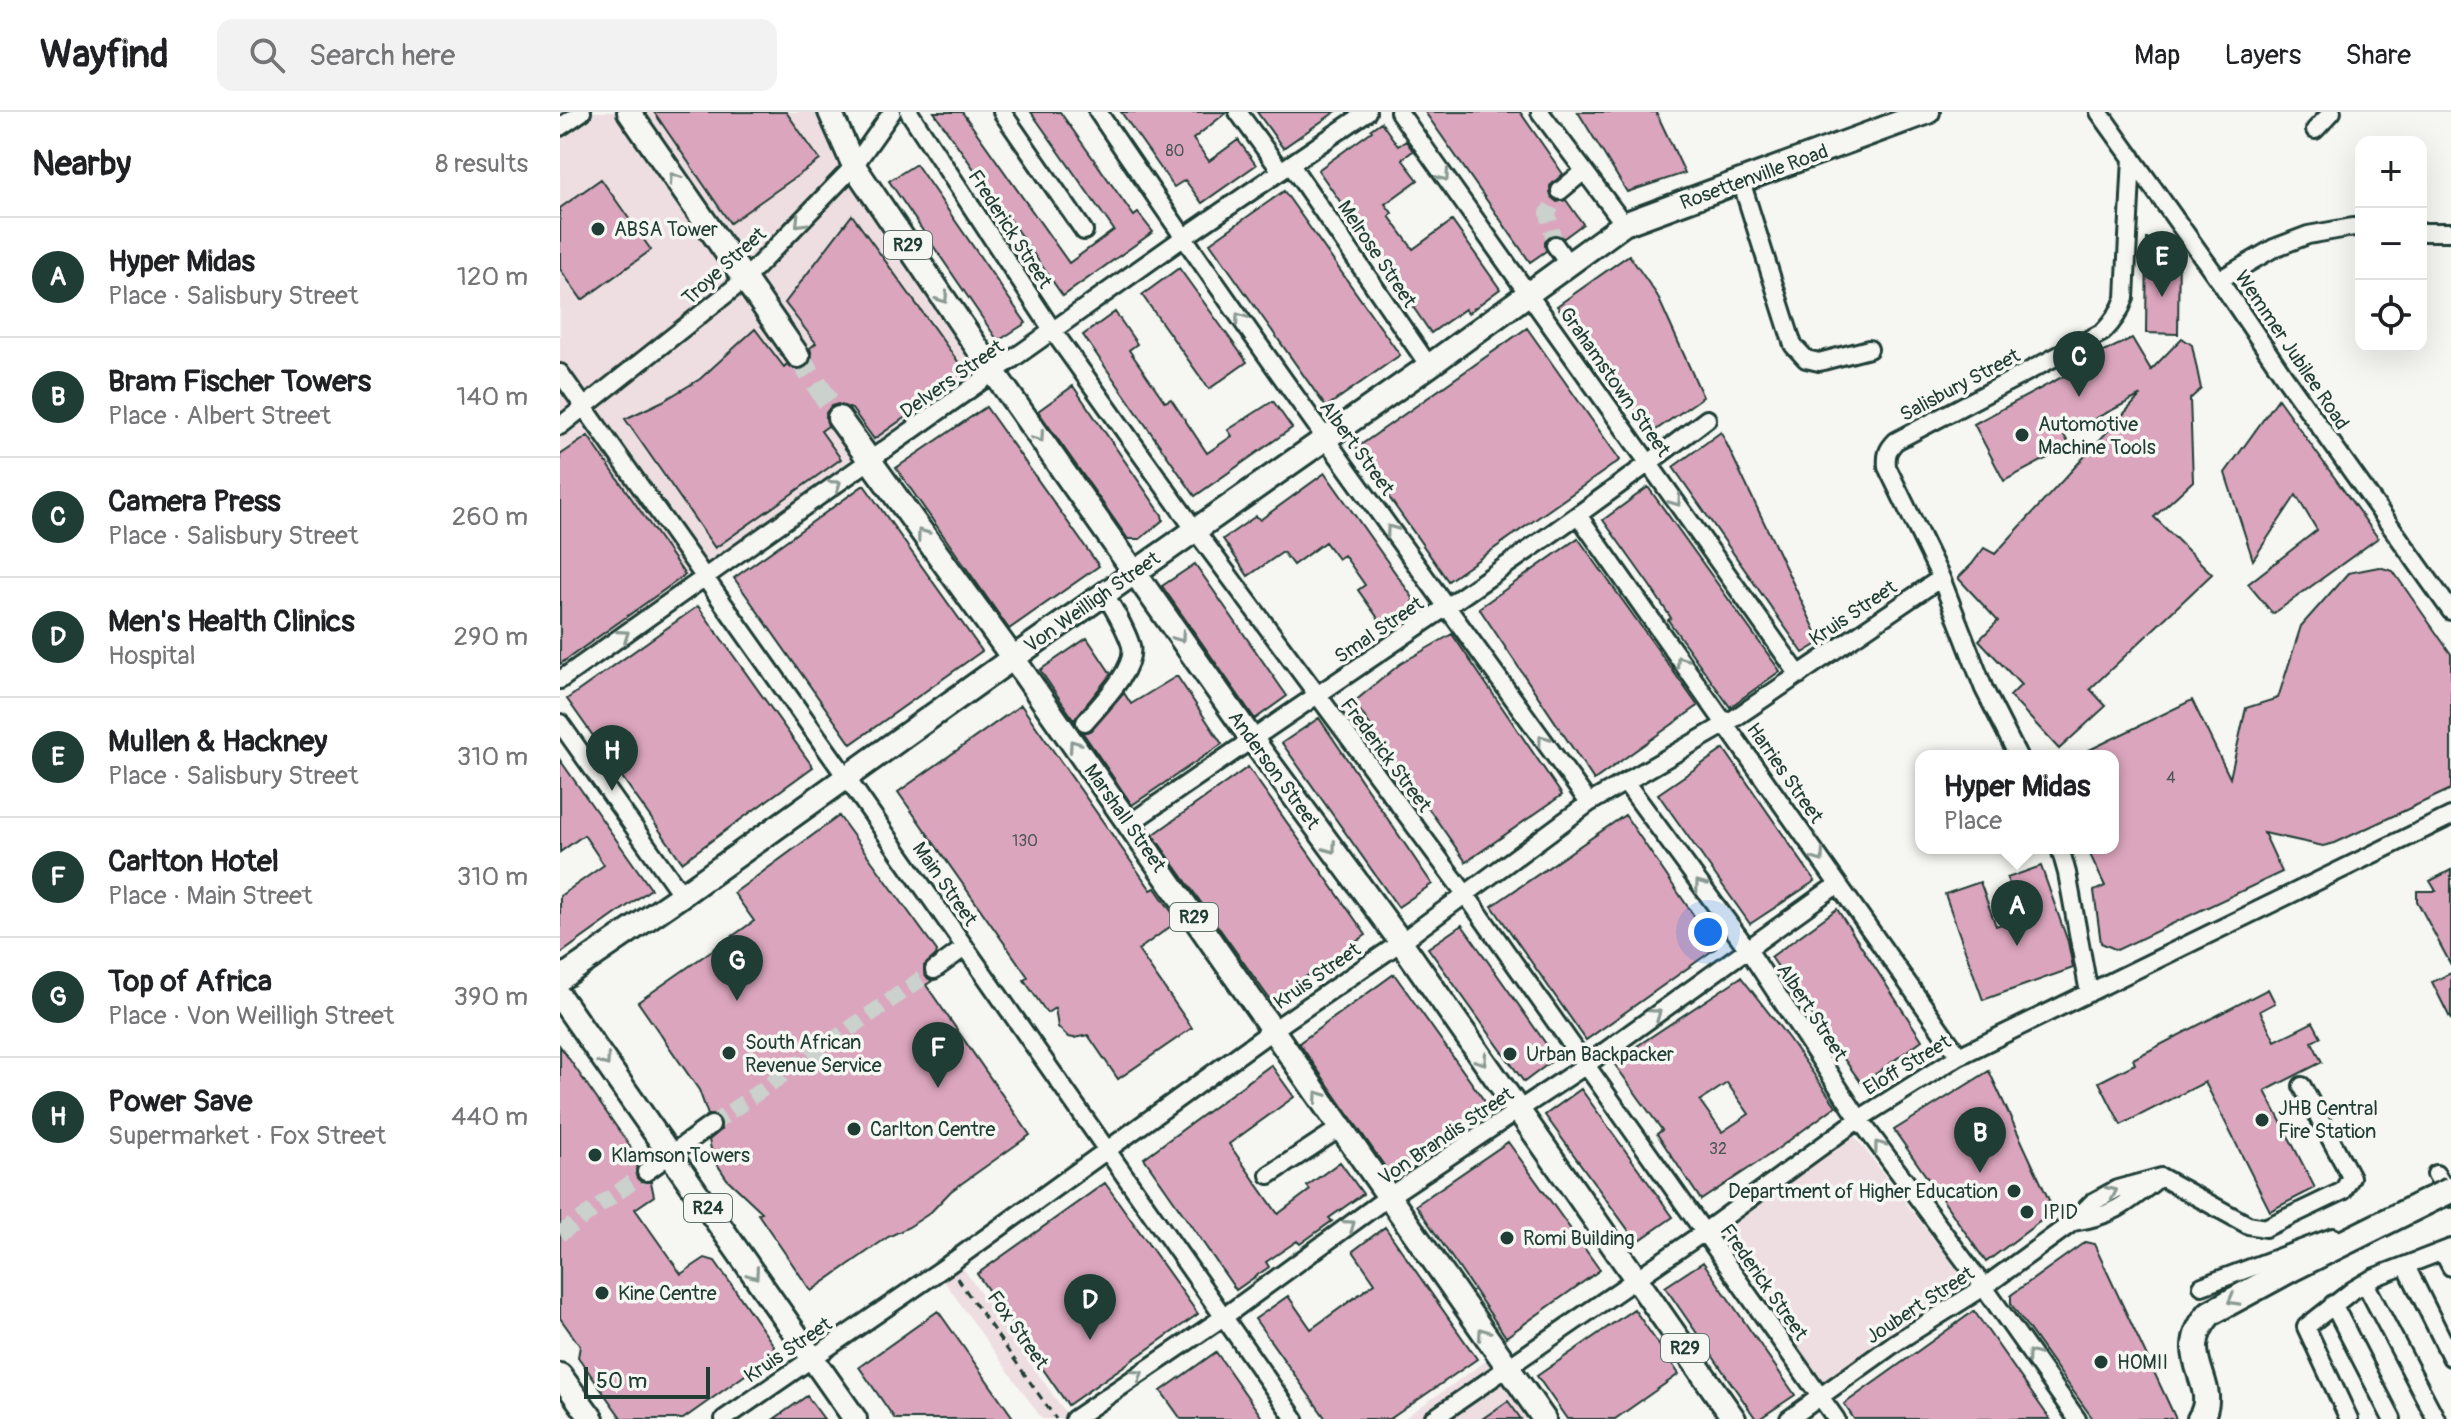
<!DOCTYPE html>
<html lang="en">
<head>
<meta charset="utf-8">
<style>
	:root { --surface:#fff; --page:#f2f2f2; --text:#202124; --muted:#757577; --line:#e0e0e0; --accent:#1f3d34 }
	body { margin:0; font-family:Pangolin,sans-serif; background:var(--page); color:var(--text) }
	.controls { position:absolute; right:24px; top:24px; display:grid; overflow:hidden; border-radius:16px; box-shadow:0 8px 32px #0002 }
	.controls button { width:72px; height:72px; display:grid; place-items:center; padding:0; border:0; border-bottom:2px solid var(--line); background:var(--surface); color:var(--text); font:40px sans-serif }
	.scale { position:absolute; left:24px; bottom:20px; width:126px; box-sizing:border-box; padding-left:8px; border:4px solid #1f3d34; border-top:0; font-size:22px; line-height:28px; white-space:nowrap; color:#1f3d34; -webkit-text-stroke:6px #f6f6f2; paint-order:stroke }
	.you { position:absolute; left:1148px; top:820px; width:28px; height:28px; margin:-20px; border:6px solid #fff; border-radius:50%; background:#1a73e8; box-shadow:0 0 0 12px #1a73e833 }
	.badge { display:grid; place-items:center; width:52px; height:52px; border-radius:50%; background:var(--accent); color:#fff; font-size:26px; font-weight:700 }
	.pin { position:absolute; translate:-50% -66px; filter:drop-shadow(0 2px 4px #0008) }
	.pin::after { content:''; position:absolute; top:42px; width:28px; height:24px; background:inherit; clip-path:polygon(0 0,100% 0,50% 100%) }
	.popup { position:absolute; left:1355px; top:638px; width:204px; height:104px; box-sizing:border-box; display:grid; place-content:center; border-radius:16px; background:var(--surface); filter:drop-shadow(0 2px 6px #0005); font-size:26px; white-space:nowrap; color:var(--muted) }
	.popup b { font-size:30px; color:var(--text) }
	.popup::after { content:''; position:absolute; left:50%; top:100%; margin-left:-16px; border:16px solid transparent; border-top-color:var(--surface) }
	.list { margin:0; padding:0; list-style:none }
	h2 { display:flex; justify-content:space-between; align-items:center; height:104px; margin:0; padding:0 32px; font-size:34px }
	h2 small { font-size:26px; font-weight:400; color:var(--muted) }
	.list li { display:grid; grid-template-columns:52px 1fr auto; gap:24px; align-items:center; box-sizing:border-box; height:120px; padding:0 32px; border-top:2px solid var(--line) }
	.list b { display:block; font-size:30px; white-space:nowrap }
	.list p { margin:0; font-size:26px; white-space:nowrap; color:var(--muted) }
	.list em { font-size:26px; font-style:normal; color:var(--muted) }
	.icon { flex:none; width:44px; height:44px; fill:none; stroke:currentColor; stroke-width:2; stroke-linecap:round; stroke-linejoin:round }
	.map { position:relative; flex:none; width:1891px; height:1307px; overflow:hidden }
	header { display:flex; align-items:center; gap:48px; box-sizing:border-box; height:112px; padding:0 40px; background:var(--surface); border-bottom:2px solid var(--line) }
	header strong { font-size:38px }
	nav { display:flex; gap:44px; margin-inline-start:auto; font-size:28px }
	.search { width:560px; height:72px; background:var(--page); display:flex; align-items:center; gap:20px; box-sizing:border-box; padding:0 28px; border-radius:16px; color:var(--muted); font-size:30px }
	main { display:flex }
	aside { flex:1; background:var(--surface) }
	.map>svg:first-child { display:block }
	.built { fill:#eedee2 }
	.building { fill:#dba5bd; stroke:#1f3d34; stroke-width:2; fill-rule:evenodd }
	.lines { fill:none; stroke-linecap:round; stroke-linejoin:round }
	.minor-tunnel { stroke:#cbd1cc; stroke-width:16; stroke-dasharray:16 8; stroke-linecap:butt }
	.major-tunnel { stroke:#cbd1cc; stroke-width:22; stroke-dasharray:22 11; stroke-linecap:butt }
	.minor-casing { stroke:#1f3d34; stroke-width:22 }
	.major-casing { stroke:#1f3d34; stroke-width:28 }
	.highway-casing { stroke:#1f3d34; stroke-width:30 }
	.path { stroke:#1f3d34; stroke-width:3; stroke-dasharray:8 6; stroke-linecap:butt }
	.minor { stroke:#f6f6f2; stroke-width:16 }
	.major { stroke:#f6f6f2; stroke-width:22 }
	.highway { stroke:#f6f6f2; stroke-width:24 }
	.highway-bridge-casing { stroke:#1f3d34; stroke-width:30; stroke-linecap:butt }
	.highway-bridge { stroke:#f6f6f2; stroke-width:24 }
	.oneway { stroke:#8a9a93 }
	.poi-dot { fill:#1f3d34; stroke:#f6f6f2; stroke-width:3 }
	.labels { text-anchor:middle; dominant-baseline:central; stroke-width:7; stroke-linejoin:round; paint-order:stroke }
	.number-label { font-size:16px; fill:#4e5756 }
	.shield { fill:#f6f6f2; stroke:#60746d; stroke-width:2 }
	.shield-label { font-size:18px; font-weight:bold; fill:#1f3d34 }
	.street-label { font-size:20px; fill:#1f3d34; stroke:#f6f6f2 }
	.poi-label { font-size:20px; fill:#1f3d34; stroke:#f6f6f2; text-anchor:start }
</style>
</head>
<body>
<header>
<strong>Wayfind</strong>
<div class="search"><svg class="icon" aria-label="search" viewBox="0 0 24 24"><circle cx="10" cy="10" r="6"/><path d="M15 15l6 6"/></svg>Search here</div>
<nav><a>Map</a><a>Layers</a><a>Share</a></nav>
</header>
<main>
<aside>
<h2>Nearby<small>8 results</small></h2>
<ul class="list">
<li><span class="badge">A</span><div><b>Hyper Midas</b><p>Place · Salisbury Street</p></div><em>120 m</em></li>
<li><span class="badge">B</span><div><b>Bram Fischer Towers</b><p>Place · Albert Street</p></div><em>140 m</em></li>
<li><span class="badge">C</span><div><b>Camera Press</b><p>Place · Salisbury Street</p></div><em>260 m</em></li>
<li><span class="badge">D</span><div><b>Men's Health Clinics</b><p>Hospital</p></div><em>290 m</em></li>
<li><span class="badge">E</span><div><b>Mullen &amp; Hackney</b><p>Place · Salisbury Street</p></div><em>310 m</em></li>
<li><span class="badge">F</span><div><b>Carlton Hotel</b><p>Place · Main Street</p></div><em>310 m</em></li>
<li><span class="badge">G</span><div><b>Top of Africa</b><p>Place · Von Weilligh Street</p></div><em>390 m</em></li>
<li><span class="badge">H</span><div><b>Power Save</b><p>Supermarket · Fox Street</p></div><em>440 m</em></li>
</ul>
</aside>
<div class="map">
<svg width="1891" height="1307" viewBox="0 0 1891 1307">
	<rect width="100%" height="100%" fill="#f6f6f2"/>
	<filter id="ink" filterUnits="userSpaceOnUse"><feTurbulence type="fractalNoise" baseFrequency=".0125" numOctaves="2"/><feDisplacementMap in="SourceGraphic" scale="16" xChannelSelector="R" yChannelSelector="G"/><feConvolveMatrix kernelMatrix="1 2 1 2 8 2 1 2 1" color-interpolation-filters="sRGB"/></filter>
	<g filter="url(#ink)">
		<path class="built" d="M0 0H260L424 253 0 555Z
			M1293 1022 1409 1173 1335 1231 1315 1238 1262 1271 1161 1117Z
			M390 1138 510 1307H482L372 1152Z
			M929 1247 972 1307H843Z"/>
		<path class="building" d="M94 0H226L260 48 170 111Z
			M374 0H402L509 151 554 118 471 0H500L574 104 578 101 593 120 503 184Z
			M561 0H667L633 27 649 49 678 28 696 53 642 91 625 68 614 75Z
			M697 0H775L723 36Z
			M865 0H960L1003 62 990 74 991 85 997 90 1006 88 1023 112 1004 126 999 123 989 124 985 129 986 139 970 150Z
			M1018 0H1096L1125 61 1067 80Z
			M821 10 838 34 846 29 853 39 842 47 858 68 825 92 832 101 829 104 853 137 892 109 940 177 908 201 905 197 871 221 853 195 857 193 829 154 826 155 758 58 812 19 811 17Z
			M356 52 466 211 438 229 329 69Z
			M41 67 91 138 22 188 0 157V96Z
			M724 79 840 243 766 295 650 131Z
			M292 103 407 262 314 327 292 297 278 292 271 294 266 301 268 314 261 319 281 347 155 436 65 307 103 289 140 267 195 217 224 255 227 252 238 258 247 255 252 244 250 236 256 231 225 191Z
			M1587 127H1616L1619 131 1618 222 1586 221Z
			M1069 143 1097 183 1143 285 1090 322 997 194Z
			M619 156 687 250 649 277 582 183Z
			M555 200 577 232 569 238 605 290 611 287 647 341 672 324 668 318 713 289 732 316 635 384 523 223Z
			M967 216 1060 348 888 469 795 337Z
			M1572 226 1591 258 1622 226 1632 233 1641 277 1630 287 1633 369 1594 405 1652 462 1530 577 1546 594 1499 637 1450 584 1461 573 1419 528 1438 509 1398 466 1412 452 1424 436 1435 442 1581 283 1504 323 1510 334 1444 369 1414 312 1532 249 1531 246Z
			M513 274 602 403 603 408 580 427H568L478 299Z
			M1718 287 1818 426 1713 502 1688 472 1757 418 1736 383 1693 448 1665 361Z
			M426 295 539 454 449 517 336 356Z
			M1161 320 1261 530 1243 541 1113 355Z
			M28 324 125 463 0 552V343Z
			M765 361 853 486 852 497 825 516 798 478 805 473 784 443 778 447 765 430 733 453 723 440 688 464 663 427 696 404 700 408Z
			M304 373 422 539 291 632 174 466Z
			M1088 375 1220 559 1170 595 1108 508 1111 506 1090 474 1043 408Z
			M1018 426 1138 594 1034 668 919 496Z
			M635 452 727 584 695 607 602 474Z
			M1819 455 1833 459 1891 542V677L1775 731 1763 734 1704 721 1722 760 1557 838 1541 831 1534 779 1545 774 1527 736H1553V644H1517L1632 588 1670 666 1686 596 1718 586 1741 514 1788 461Z
			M138 494 253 655 122 750 7 587Z
			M892 522 1002 683 906 750 794 590 840 552Z
			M527 526 551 562 514 608 480 558Z
			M617 564 662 632 572 693 523 621 533 617 564 581 571 592Z
			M461 593 591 778 595 776 618 809 578 838 632 916 558 967 528 923 514 926 508 925 498 915 495 896 487 901 464 868 468 865 338 680Z
			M759 606 872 772 838 795 722 631Z
			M1164 637 1255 769 1190 812 1098 682Z
			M0 648 91 777 0 842V784L44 753 24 723 0 740Z
			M688 655 806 823 711 889 593 723Z
			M1065 703 1156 836 1026 928 932 794Z
			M279 704 377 839 376 843 364 854 365 864 372 869 366 873 470 1023 391 1079 370 1101 349 1115 328 1125 251 1179 198 1102 202 1100 167 1067 153 1046 149 1028 161 1018 160 1007 155 1003H148L139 978 78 890 194 809 174 781Z
			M1481 754 1508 830 1513 856 1423 888 1385 782 1420 770 1436 814 1461 805 1447 766Z
			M1891 758V853L1857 789V779H1876L1870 769Z
			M1277 797 1362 928 1302 972 1211 845Z
			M902 813 996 946 964 970 868 836Z
			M1891 861V908L1872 870Z
			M834 862 928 994 830 1062 739 931Z
			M1181 865 1229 927 1276 994 1212 1041 1141 1088 1097 1022 1102 1018 1053 950ZM1167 971 1189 1002 1162 1020 1140 989Z
			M1708 877 1715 891 1700 899 1715 929 1753 910 1761 925 1752 930 1762 950 1705 979 1755 1076 1710 1099 1645 970 1561 1013 1539 970 1575 952 1573 947Z
			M0 934 74 1040 68 1044 78 1053 75 1060 77 1066 82 1070H91L94 1084 75 1097 121 1162 145 1146 155 1149 214 1234 212 1244 123 1307H62L18 1245 20 1234 0 1206Z
			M711 953 734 985 669 1032 718 1102 750 1078 747 1074 780 1050 803 1082 769 1106 772 1109 740 1132 737 1129 706 1150 709 1155 676 1178 584 1046Z
			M1429 959 1494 1099 1426 1150 1334 1018Z
			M1021 977 1113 1105 1077 1130 985 1003Z
			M948 1030 1040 1158 946 1225 856 1093Z
			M545 1071 638 1202 508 1293 417 1162Z
			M825 1115 917 1247 830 1307H766L695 1207 728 1184 751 1217 815 1171 793 1139Z
			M1525 1130 1534 1132 1616 1307H1533L1451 1192V1183Z
			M1143 1150 1235 1283 1199 1307H1196L1105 1175Z
			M1074 1197 1119 1262 1055 1307H1007L977 1264Z
			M378 1199 454 1307H335L299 1255Z
			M1414 1199 1490 1307H1294L1284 1292Z
			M656 1240 703 1307H621L601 1279Z
			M247 1284 264 1307H214Z
			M948 1289 961 1307H922Z"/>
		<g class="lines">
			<path class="minor-tunnel" d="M995 133 988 101 1000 79
				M151 1013 374 858
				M0 1122 86 1060"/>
			<path class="major-tunnel" d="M238 244 279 306"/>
			<g class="minor-casing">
				<path id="minor" d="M349 0 493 219 635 418 906 783 1276 1307
					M442 0 524 119
					M538 0C696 234 863 462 1029 691
					M678 0 721 59
					M839 0 1239 563
					M980 0 1064 112
					M1539 0 1659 168 1726 267 1891 499
					M0 15 22 0
					M1755 18 1772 0
					M731 53 869 254
					M1181 69 1233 233 1246 247 1259 250 1309 237
					M1000 79 1024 59
					M1861 120H1891
					M995 133 1009 153
					M1659 168 1714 136 1748 123 1793 115 1801 116
					M0 261 286 665 735 1307
					M0 314 184 168 294 54 332 0
					M1018 403 1399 944
					M0 568 623 126 807 0
					M525 610C539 593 576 558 571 534 566 516 554 498 545 482
					M0 611 122 783
					M1458 644 1424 577 1381 466 1327 355C1326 343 1327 338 1336 329L1543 220C1554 209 1560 200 1565 186L1572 45
					M1066 671 1187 836 1299 1007 1424 1175 1517 1307
					M569 712C762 577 960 451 1147 307
					M1500 736 1507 761 1529 881
					M374 858 404 836
					M86 1060 151 1013
					M1876 1062 1891 1086
					M709 1063 780 1016
					M1513 1110C1552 1104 1565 1093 1595 1069
					M1883 1140 1891 1155
					M1846 1154 1891 1245
					M1805 1171 1876 1307
					M1642 1174 1773 1125
					M1773 1192 1832 1307
					M164 1307 388 1153 713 918 841 830 1029 691 1166 612 1381 466
					M514 1307 665 1204 828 1085 1026 953 1278 772
					M873 1307 1144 1120 1299 1007 1399 944 1891 704
					M1229 1307 1335 1231 1424 1175 1513 1110 1533 1090 1557 1077 1601 1065 1688 1113 1705 1116 1783 1079 1791 1065 1742 974
					M1789 1307 1746 1215 1793 1178 1815 1165 1891 1136"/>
			</g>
			<g class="major-casing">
				<path id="major" d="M69 0 238 244
					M270 0 294 54 435 262 691 626 841 830 1174 1307
					M279 306 453 546 984 1307
					M0 867 122 783 453 546 869 254 1064 112 1368 0
					M0 885 295 1307
					M0 1263 32 1307"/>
			</g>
			<g class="highway-casing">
				<path id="highway" d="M1640 1307C1663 1272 1611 1245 1650 1201L1733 1156 1868 1089"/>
			</g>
			<path class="path" d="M397 1166 496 1307"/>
			<use href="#minor" class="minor"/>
			<use href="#major" class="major"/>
			<use href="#highway" class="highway"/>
			<g class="highway-bridge-casing">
				<path id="highway-bridge" d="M1868 1089 1891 1078"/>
			</g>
			<use href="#highway-bridge" class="highway-bridge"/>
		</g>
		<defs><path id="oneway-chevron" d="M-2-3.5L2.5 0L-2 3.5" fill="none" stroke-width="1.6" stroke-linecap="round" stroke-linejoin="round" transform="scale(2)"/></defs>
		<g class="oneway">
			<use href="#oneway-chevron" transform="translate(884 64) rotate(55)"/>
			<use href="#oneway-chevron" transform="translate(114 66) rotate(-124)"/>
			<use href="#oneway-chevron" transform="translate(240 110) rotate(134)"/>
			<use href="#oneway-chevron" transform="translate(383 186) rotate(56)"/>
			<use href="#oneway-chevron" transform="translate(680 206) rotate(-125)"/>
			<use href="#oneway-chevron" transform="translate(479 325) rotate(55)"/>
			<use href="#oneway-chevron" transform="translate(276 373) rotate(-35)"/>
			<use href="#oneway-chevron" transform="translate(1116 389) rotate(55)"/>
			<use href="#oneway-chevron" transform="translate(831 418) rotate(-126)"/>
			<use href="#oneway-chevron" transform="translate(362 422) rotate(-126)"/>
			<use href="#oneway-chevron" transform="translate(64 523) rotate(-35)"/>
			<use href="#oneway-chevron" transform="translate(620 525) rotate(55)"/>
			<use href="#oneway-chevron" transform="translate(1121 549) rotate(-125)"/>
			<use href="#oneway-chevron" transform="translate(983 628) rotate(-126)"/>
			<use href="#oneway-chevron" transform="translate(514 633) rotate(-125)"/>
			<use href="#oneway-chevron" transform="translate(771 736) rotate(54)"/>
			<use href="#oneway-chevron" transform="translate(1259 745) rotate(55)"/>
			<use href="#oneway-chevron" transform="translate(1140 773) rotate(-126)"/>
			<use href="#oneway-chevron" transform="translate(1096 902) rotate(-36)"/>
			<use href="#oneway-chevron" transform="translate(922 948) rotate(55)"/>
			<use href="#oneway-chevron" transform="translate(45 949) rotate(55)"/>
			<use href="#oneway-chevron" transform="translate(759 984) rotate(-125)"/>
			<use href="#oneway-chevron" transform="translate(1319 1034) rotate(-127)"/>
			<use href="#oneway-chevron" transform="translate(1552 1080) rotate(-25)"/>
			<use href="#oneway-chevron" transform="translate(790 1113) rotate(-36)"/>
			<use href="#oneway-chevron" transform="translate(194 1162) rotate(55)"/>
			<use href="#oneway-chevron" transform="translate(1673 1188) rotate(151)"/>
			<use href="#oneway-chevron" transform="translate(923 1221) rotate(-125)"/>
			<use href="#oneway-chevron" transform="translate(1472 1243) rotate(-125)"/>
			<use href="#oneway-chevron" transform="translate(578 1263) rotate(-34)"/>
		</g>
	</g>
	<g class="poi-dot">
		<circle cx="38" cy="117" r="8"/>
		<circle cx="1462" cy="323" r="8"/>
		<circle cx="169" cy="941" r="8"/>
		<circle cx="950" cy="942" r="8"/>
		<circle cx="1702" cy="1008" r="8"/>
		<circle cx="294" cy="1017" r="8"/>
		<circle cx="35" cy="1043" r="8"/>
		<circle cx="1454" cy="1079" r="8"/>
		<circle cx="1467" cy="1100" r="8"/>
		<circle cx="947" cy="1126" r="8"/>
		<circle cx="42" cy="1181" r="8"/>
		<circle cx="1541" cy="1250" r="8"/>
	</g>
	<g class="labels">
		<g class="number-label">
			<text x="615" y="39">80</text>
			<text x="1611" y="666">4</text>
			<text x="465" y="729">130</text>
			<text x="1158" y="1037">32</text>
		</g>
		<g class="shield">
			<rect x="324" y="119" width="48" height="28" rx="6"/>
			<rect x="610" y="791" width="48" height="28" rx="6"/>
			<rect x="124" y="1082" width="48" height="28" rx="6"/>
			<rect x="1101" y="1222" width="48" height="28" rx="6"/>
		</g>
		<g class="shield-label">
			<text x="348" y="133">R29</text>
			<text x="634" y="805">R29</text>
			<text x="148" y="1096">R24</text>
			<text x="1125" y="1236">R29</text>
		</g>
		<g class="street-label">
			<text transform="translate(1194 65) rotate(-20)">Rosettenville Road</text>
			<text transform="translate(450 117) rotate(57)">Frederick Street</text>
			<text transform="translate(817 142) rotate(56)">Melrose Street</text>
			<text transform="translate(164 154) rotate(-42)">Troye Street</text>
			<text transform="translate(1732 238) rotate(56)">Wemmer Jubilee Road</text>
			<text transform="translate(392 267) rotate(-35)">Delvers Street</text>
			<text transform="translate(1055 270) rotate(55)">Grahamstown Street</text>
			<text transform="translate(1400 273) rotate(-28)">Salisbury Street</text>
			<text transform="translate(797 336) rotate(54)">Albert Street</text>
			<text transform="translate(532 490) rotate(-35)">Von Weilligh Street</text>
			<text transform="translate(1293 501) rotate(-34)">Kruis Street</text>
			<text transform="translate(819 518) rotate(-34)">Smal Street</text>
			<text transform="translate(826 643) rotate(53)">Frederick Street</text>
			<text transform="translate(714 658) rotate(54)">Anderson Street</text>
			<text transform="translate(1225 661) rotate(55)">Harries Street</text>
			<text transform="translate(565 706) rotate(55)">Marshall Street</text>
			<text transform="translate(385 772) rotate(55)">Main Street</text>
			<text transform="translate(757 864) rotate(-35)">Kruis Street</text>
			<text transform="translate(1252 900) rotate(57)">Albert Street</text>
			<text transform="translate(1347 953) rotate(-31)">Eloff Street</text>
			<text transform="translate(886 1024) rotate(-34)">Von Brandis Street</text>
			<text transform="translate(1204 1170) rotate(55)">Frederick Street</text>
			<text transform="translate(1360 1193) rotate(-33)">Joubert Street</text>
			<text transform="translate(458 1218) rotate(55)">Fox Street</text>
			<text transform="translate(228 1238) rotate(-34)">Kruis Street</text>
		</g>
		<g class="poi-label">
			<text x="54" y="117">ABSA Tower</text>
			<text x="1478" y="312">Automotive<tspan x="1478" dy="23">Machine Tools</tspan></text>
			<text x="185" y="930">South African<tspan x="185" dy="23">Revenue Service</tspan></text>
			<text x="966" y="942">Urban Backpacker</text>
			<text x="1718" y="996">JHB Central<tspan x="1718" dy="23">Fire Station</tspan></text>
			<text x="310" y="1017">Carlton Centre</text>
			<text x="51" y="1043">Klamson Towers</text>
			<text x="1438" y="1079" text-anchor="end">Department of Higher Education</text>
			<text x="1483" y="1100">IPID</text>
			<text x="963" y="1126">Romi Building</text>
			<text x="58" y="1181">Kine Centre</text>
			<text x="1557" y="1250">HOMII</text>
		</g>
	</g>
</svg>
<div class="controls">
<button>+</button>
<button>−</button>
<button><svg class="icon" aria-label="locate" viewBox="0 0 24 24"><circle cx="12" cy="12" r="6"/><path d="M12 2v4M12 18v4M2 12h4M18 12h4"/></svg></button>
</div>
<div class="scale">50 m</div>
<div class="you"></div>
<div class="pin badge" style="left:1457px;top:834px">A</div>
<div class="popup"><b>Hyper Midas</b>Place</div>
<div class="pin badge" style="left:1420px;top:1061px">B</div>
<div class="pin badge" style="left:1519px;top:285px">C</div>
<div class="pin badge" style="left:530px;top:1228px">D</div>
<div class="pin badge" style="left:1602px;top:185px">E</div>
<div class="pin badge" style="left:378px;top:976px">F</div>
<div class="pin badge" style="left:177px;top:889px">G</div>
<div class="pin badge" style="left:52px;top:679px">H</div>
</div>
</main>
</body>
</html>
